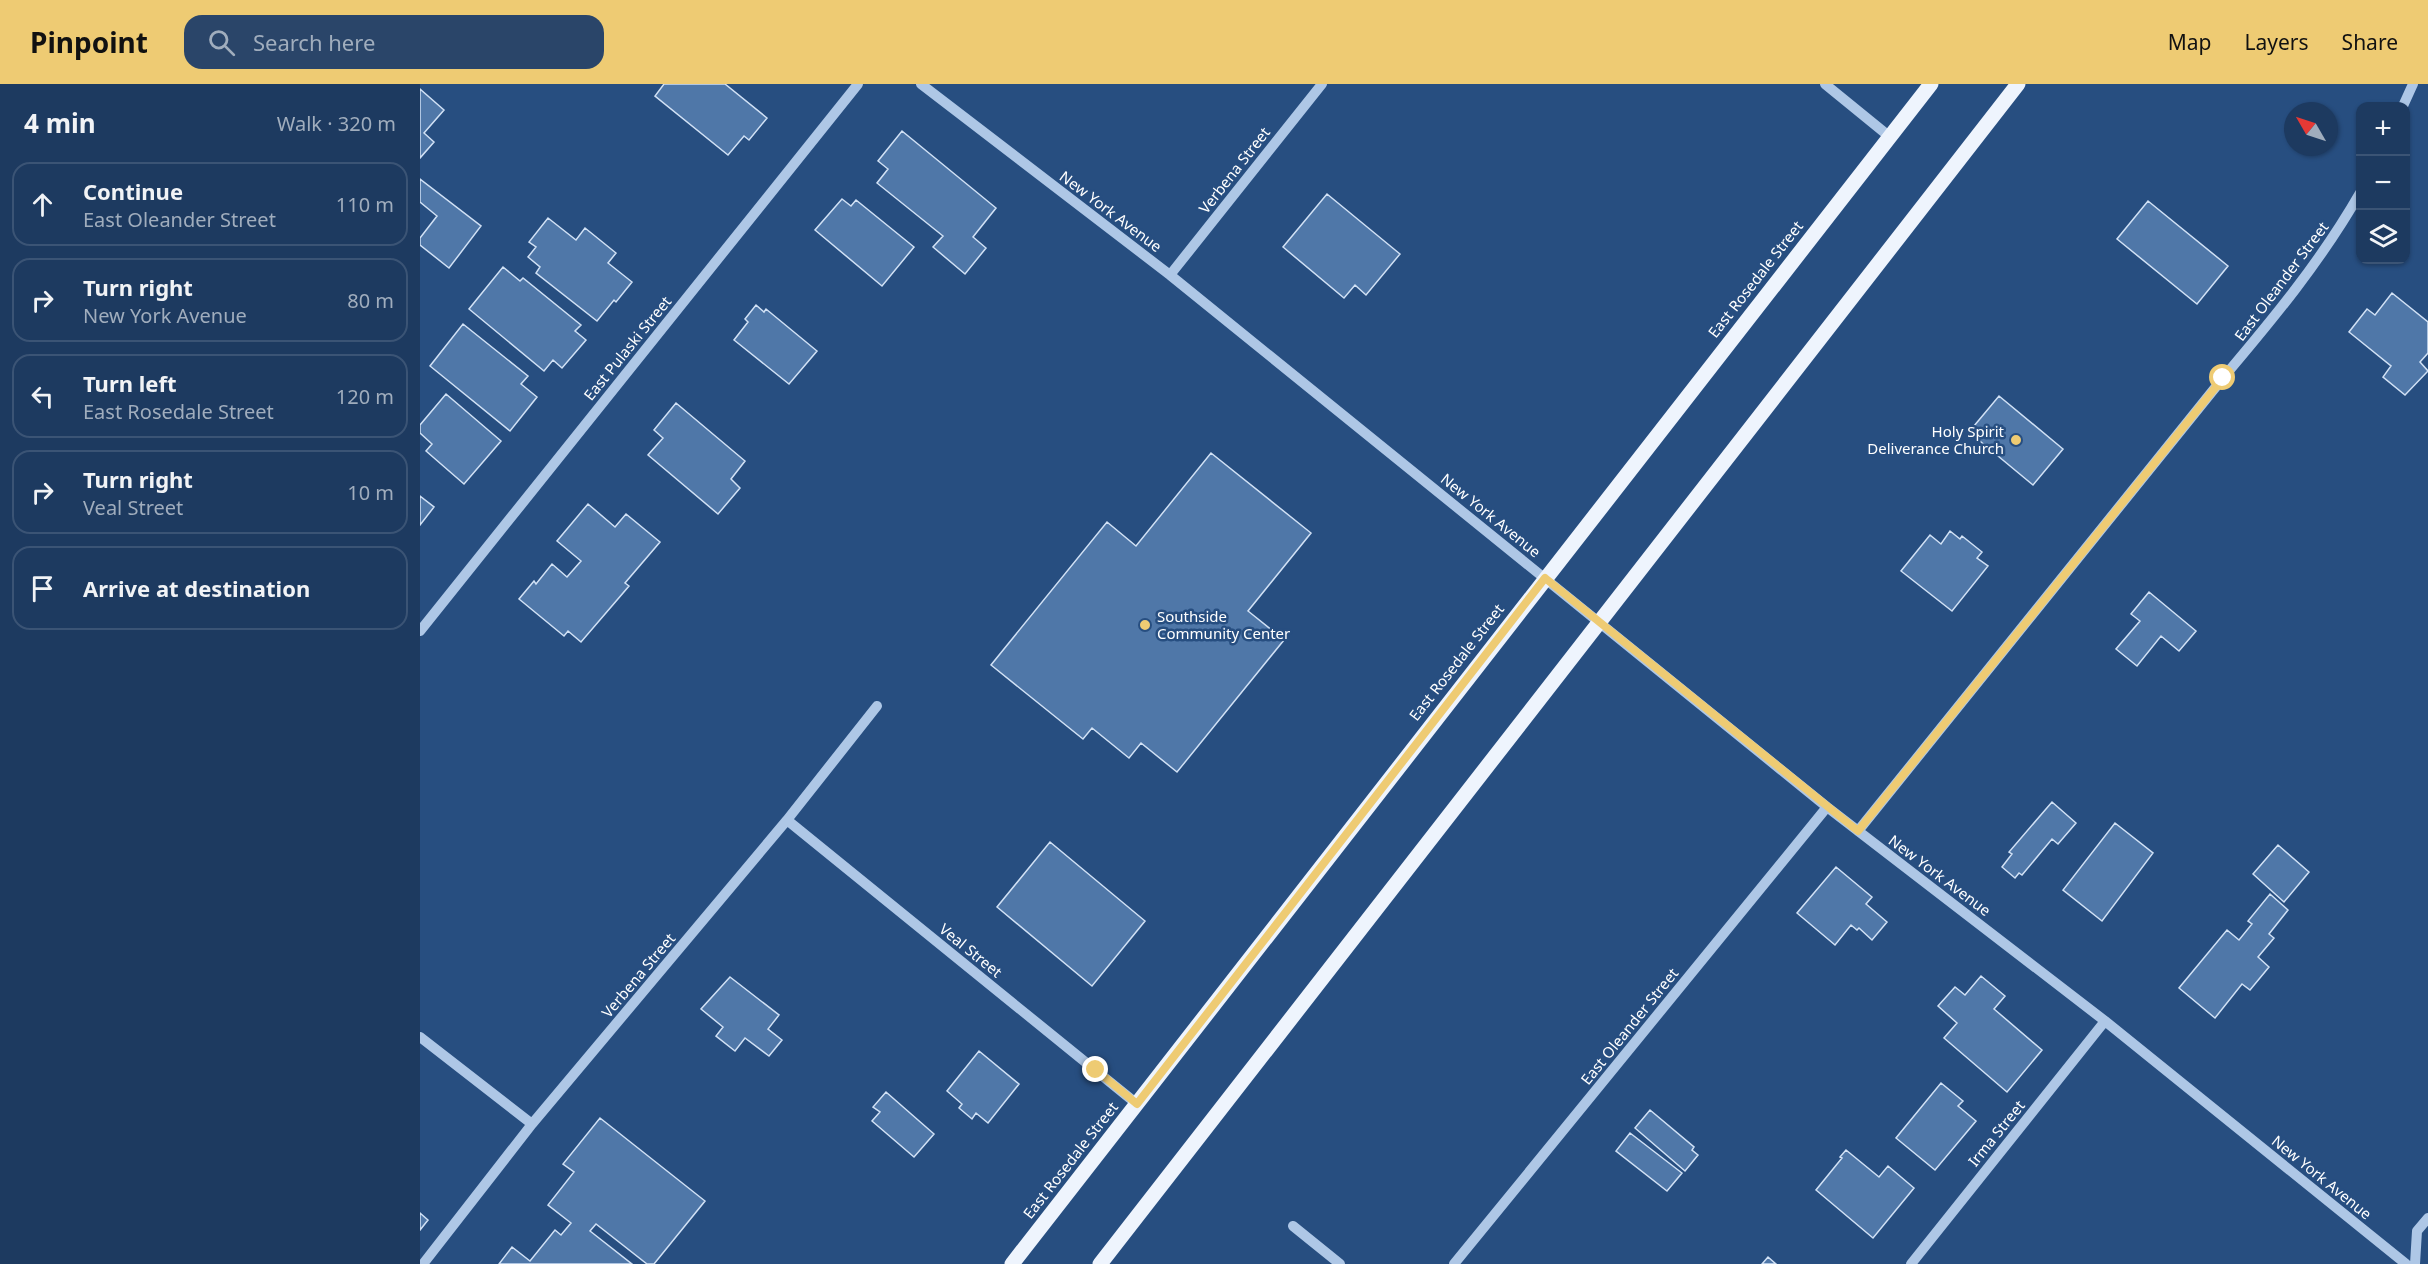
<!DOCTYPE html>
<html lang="en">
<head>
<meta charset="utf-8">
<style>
	:root { --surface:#1d3a60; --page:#2a4569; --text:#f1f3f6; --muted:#a0adbd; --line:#3b5475; --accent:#eecb73 }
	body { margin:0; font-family:"Noto Sans",sans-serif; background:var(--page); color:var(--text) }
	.controls { position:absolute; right:18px; top:18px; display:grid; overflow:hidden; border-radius:12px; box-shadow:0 2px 4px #0004 }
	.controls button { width:54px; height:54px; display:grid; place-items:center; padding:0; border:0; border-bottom:2px solid var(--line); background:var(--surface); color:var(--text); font:30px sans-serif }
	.compass { position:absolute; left:1864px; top:18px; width:54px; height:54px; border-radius:50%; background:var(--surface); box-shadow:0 2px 4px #0004; rotate:309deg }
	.stop { position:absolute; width:18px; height:18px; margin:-14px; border:4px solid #eecb73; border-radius:50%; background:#fff }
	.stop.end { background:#eecb73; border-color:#fff; box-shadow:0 2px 6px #0008 }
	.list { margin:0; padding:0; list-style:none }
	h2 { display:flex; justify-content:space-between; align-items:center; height:78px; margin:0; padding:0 24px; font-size:26px }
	h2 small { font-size:20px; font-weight:400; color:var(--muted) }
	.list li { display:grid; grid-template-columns:39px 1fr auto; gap:18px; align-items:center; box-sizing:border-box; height:84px; margin:0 12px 12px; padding:0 12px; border:2px solid var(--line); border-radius:18px }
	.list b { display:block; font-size:22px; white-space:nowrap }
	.list p { margin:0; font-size:20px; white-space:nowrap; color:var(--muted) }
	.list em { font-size:20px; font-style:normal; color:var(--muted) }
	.icon { flex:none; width:33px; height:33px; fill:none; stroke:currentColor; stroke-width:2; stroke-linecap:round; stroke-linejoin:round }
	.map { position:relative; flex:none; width:2008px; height:1180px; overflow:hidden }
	header { display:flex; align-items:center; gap:36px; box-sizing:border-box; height:84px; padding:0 30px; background:var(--accent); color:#111 }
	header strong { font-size:28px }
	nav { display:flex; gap:33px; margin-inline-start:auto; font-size:21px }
	.search { width:420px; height:54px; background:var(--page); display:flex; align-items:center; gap:15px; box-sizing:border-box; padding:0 21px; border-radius:18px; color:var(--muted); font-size:22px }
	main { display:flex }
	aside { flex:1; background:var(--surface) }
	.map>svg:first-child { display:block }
	.building { fill:#4f77a8; stroke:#d1e1f5; stroke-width:1.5 }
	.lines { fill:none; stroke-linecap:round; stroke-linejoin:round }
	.minor { stroke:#aec7e6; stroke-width:10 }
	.major { stroke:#eef4fd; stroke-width:15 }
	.route { stroke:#eecb73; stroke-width:8 }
	.poi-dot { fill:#eecb73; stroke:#274e80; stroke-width:2 }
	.labels { text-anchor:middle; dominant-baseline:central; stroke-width:5; stroke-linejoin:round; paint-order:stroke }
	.street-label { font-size:15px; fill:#fff; stroke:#274e80 }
	.poi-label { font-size:15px; fill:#fff; stroke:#274e80; text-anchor:end }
</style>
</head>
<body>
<header>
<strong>Pinpoint</strong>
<div class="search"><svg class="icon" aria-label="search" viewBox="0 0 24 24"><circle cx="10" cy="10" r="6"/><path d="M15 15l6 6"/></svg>Search here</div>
<nav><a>Map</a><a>Layers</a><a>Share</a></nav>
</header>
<main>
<aside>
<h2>4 min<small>Walk · 320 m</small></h2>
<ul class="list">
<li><svg class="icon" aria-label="ahead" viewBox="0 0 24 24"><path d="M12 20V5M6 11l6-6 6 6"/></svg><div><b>Continue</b><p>East Oleander Street</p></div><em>110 m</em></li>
<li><svg class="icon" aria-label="right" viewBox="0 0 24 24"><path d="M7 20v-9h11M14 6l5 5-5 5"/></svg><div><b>Turn right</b><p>New York Avenue</p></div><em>80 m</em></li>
<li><svg class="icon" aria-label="left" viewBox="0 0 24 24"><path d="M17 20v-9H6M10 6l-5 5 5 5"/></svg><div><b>Turn left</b><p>East Rosedale Street</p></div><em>120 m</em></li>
<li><svg class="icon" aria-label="right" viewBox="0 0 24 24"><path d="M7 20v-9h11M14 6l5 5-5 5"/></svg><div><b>Turn right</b><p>Veal Street</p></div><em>10 m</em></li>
<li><svg class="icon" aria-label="arrive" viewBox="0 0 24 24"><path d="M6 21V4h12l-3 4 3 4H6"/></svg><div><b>Arrive at destination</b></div></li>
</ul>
</aside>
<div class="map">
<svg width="2008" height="1180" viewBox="0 0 2008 1180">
	<rect width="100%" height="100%" fill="#274e80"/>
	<path class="building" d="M244 0H305L347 34 329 56 324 52 308 71 235 12Z
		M0 5 24 26 4 49 14 58 0 74Z
		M482 47 576 124 553 153 566 164 545 190 513 163 523 152 457 99 468 85 458 77Z
		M0 95 61 142 29 184 0 161V154L17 132 0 118Z
		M907 110 980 170 946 211 935 201 924 214 863 163Z
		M422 115 431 122 436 116 494 163 462 202 395 146Z
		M1728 117 1808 182 1777 220 1697 155Z
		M128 134 156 156 165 144 196 169 188 179 212 198 196 218 194 216 177 237 116 189 120 183 108 173 116 163 109 158Z
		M83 183 100 197 103 194 161 241 155 247 166 256 142 284 133 276 124 287 49 225Z
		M1972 209 2008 238V269L2000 278 2008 287 1985 311 1963 293 1971 282 1929 248 1947 225 1955 231Z
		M336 221 344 228 346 225 397 267 369 300 314 256 328 238 325 235Z
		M43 240 108 292 101 300 117 313 90 347 10 282Z
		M26 310 81 357 44 400 6 367 12 360 0 349V341Z
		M1579 312 1643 365 1613 401 1549 348Z
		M256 319 325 377 311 395 320 404 298 430 228 371 243 354 234 346Z
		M791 369 891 449 828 527 864 556 757 688 721 659 709 674 672 644 663 655 571 581 687 438 716 462Z
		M0 412 14 423 0 441Z
		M168 420 195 443 206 430 240 458 205 499 209 502 161 558 148 547 144 552 99 515 114 497 116 500 132 480 147 493 161 477 137 457Z
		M1530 447 1540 455 1542 452 1562 468 1557 474 1568 482 1532 527 1481 487 1510 451 1521 460Z
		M1729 508 1776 547 1759 567 1741 552 1717 582 1696 565 1720 537 1711 530Z
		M1632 718 1656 739 1638 760 1632 755 1602 791 1599 789 1595 794 1582 783 1592 770 1589 768Z
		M1695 739 1733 769 1682 837 1643 806Z
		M630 758 725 837 672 902 577 823Z
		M1858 761 1889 788 1864 818 1833 790Z
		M1416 783 1452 813 1446 820 1467 838 1452 856 1439 844 1437 846 1431 841 1415 861 1377 829Z
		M1850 810 1868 826 1849 850 1854 854 1838 873 1849 883 1830 906 1822 900 1795 934 1759 904 1807 846 1819 856 1832 840 1828 837Z
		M1561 892 1585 912 1574 925 1622 966 1587 1008 1524 954 1537 939 1518 922 1535 903 1545 911Z
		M310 893 359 931 348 945 362 956 349 972 325 954 315 967 296 952 303 943 281 925Z
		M559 967 599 1000 568 1039 556 1029 552 1035 539 1024 542 1020 527 1007Z
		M1521 999 1543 1017 1538 1022 1556 1037 1515 1086 1476 1054Z
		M466 1008 514 1050 494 1073 452 1037 460 1028 453 1023Z
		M1230 1026 1274 1063 1272 1066 1278 1071 1265 1087 1215 1044Z
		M180 1034 285 1117 234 1180H227L176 1140 170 1147 212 1180H79L92 1163 110 1177 135 1146 141 1151 151 1139 128 1121 154 1088 143 1080Z
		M1210 1049 1262 1089 1247 1107 1196 1067Z
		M1426 1066 1459 1093 1468 1082 1494 1104 1453 1154 1396 1106 1422 1074 1420 1073Z
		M0 1129 8 1136 0 1146Z
		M1348 1173 1356 1180H1342Z"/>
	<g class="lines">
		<path class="minor" d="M501 0 750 191 1407 723 1685 937 1986 1180
			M1405 0 1470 53
			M1983 22 1993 0
			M750 191 902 0
			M0 547 438 0
			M367 736 717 1020
			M1438 747 1803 294C1853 235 1901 177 1940 109
			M0 953 112 1040
			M873 1142 920 1180
			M3 1180 112 1040 367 736 457 622
			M1034 1180 1407 723
			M1491 1180 1685 937
			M1995 1180 1997 1147 2008 1134"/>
		<path class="major" d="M592 1180 1511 0
			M680 1180 1598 0"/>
	</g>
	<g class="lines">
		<path class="route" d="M676 986 717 1020 1125 494 1438 747 1803 294"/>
	</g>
	<g class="poi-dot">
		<circle cx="1596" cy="356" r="6"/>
		<circle cx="725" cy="541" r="6"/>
	</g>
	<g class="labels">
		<g class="street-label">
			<text transform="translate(814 86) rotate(-52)">Verbena Street</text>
			<text transform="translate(691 127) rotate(37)">New York Avenue</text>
			<text transform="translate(1335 195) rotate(-52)">East Rosedale Street</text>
			<text transform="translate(1861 197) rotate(-53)">East Oleander Street</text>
			<text transform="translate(207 264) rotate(-51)">East Pulaski Street</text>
			<text transform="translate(1071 431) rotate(39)">New York Avenue</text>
			<text transform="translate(1036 578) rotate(-52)">East Rosedale Street</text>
			<text transform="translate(1520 791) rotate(37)">New York Avenue</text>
			<text transform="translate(551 866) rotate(39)">Veal Street</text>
			<text transform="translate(218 891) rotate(-50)">Verbena Street</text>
			<text transform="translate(1209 942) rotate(-51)">East Oleander Street</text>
			<text transform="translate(1576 1049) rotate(-51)">Irma Street</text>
			<text transform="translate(650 1076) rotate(-52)">East Rosedale Street</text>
			<text transform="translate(1902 1093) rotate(39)">New York Avenue</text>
		</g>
		<g class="poi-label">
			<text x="1584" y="347">Holy Spirit<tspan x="1584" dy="17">Deliverance Church</tspan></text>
			<text x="737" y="532" text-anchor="start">Southside<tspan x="737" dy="17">Community Center</tspan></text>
		</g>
	</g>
</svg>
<div class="controls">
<button>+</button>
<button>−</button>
<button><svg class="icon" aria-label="layers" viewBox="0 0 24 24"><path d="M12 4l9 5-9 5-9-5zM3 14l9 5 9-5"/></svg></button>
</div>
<svg class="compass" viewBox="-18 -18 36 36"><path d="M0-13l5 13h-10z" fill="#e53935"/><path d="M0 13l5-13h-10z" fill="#a0adbd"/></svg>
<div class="stop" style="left:1803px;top:294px"></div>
<div class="stop end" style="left:676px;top:986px"></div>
</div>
</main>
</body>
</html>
